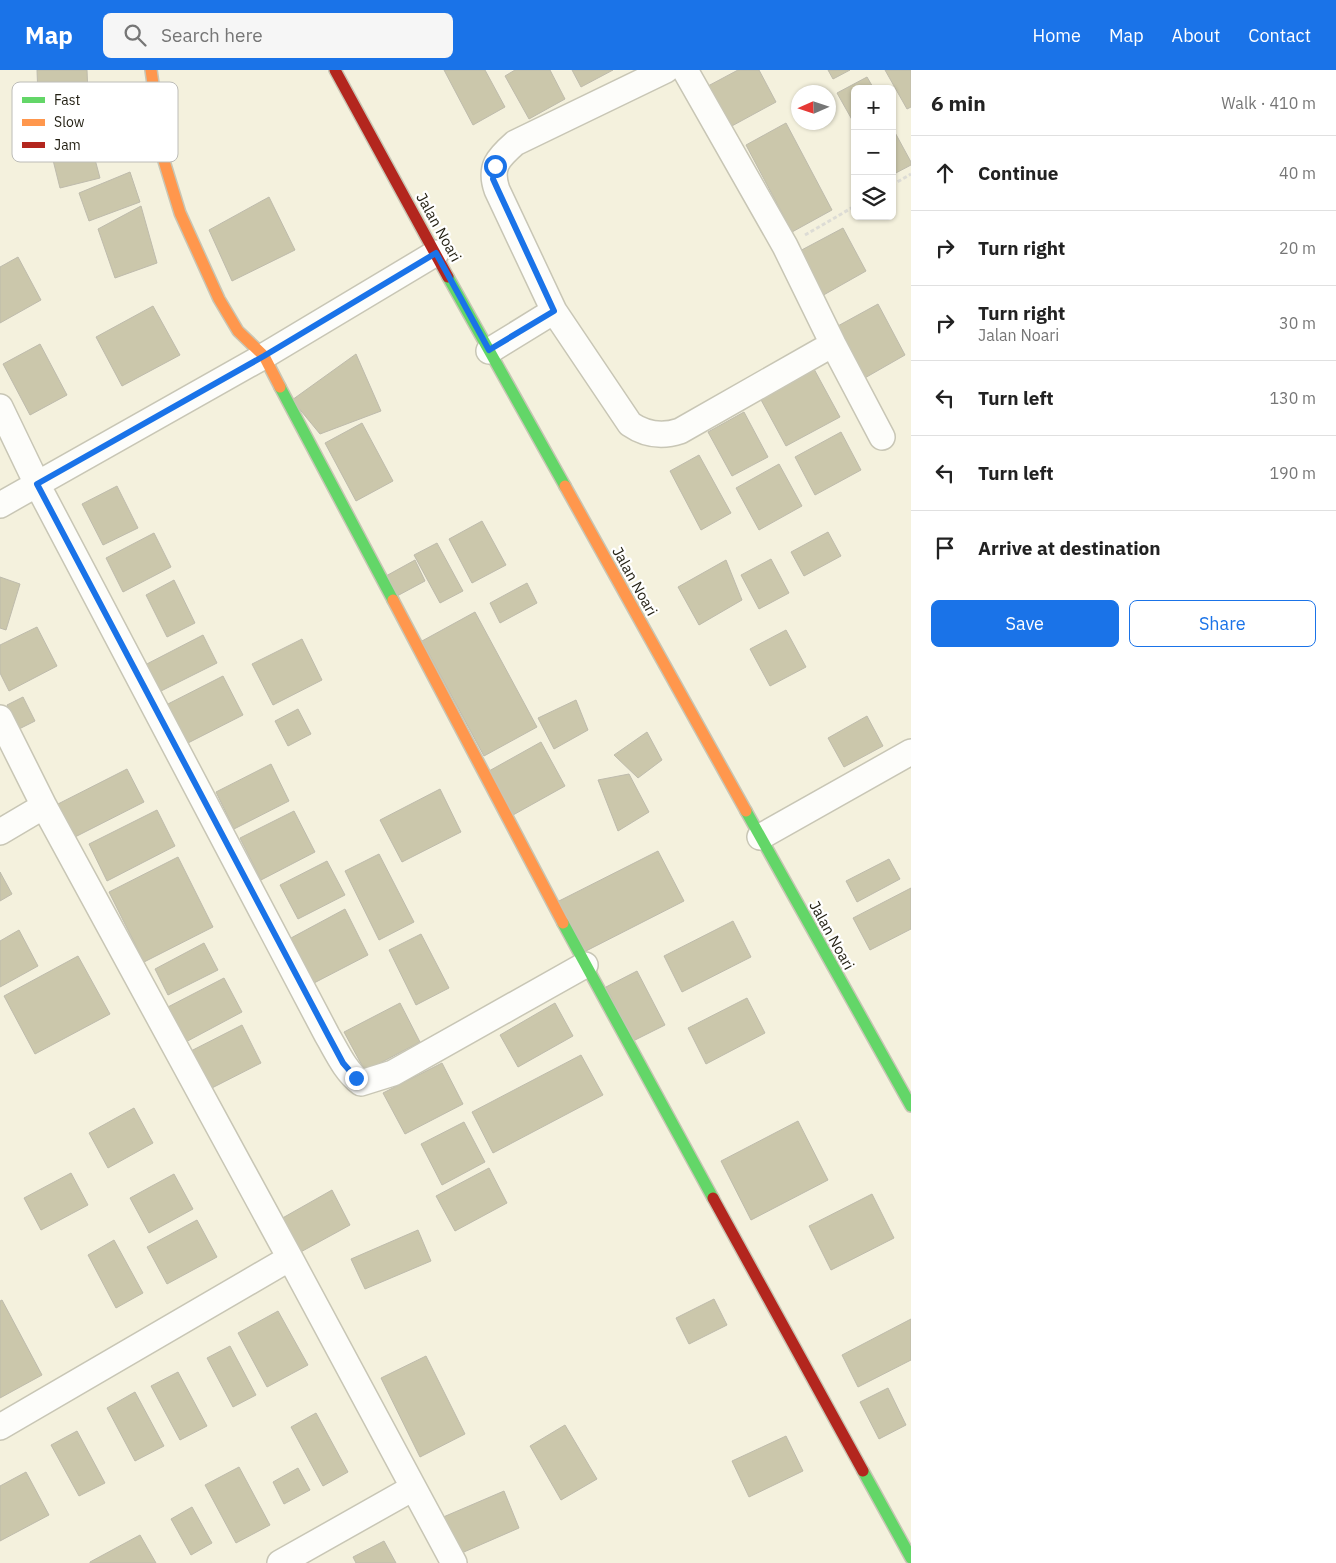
<!DOCTYPE html>
<html lang="en">
<head>
<meta charset="utf-8">
<style>
	:root { --surface:#fff; --page:#f6f6f6; --text:#222; --muted:#767676; --line:#e0e0e0; --accent:#1a73e8 }
	body { margin:0; font-family:"IBM Plex Sans",sans-serif; background:var(--page); color:var(--text) }
	.controls { position:absolute; right:15px; top:15px; display:grid; overflow:hidden; border-radius:8px; box-shadow:0 1px 4px #0004 }
	.controls button { width:45px; height:45px; display:grid; place-items:center; padding:0; border:0; border-bottom:1px solid var(--line); background:var(--surface); color:var(--text); font:25px sans-serif }
	.compass { position:absolute; left:791px; top:15px; width:45px; height:45px; border-radius:50%; background:var(--surface); box-shadow:0 1px 4px #0004; rotate:267deg }
	.stop { position:absolute; width:15px; height:15px; margin:-11px; border:4px solid #1a73e8; border-radius:50%; background:#fff }
	.stop.end { background:#1a73e8; border-color:#fff; box-shadow:0 1px 5px #0008 }
	.list { margin:0; padding:0; list-style:none }
	h2 { display:flex; justify-content:space-between; align-items:center; height:65px; margin:0; padding:0 20px; font-size:21px }
	h2 small { font-size:16px; font-weight:400; color:var(--muted) }
	.list li { display:grid; grid-template-columns:32px 1fr auto; gap:15px; align-items:center; box-sizing:border-box; height:75px; padding:0 20px; border-top:1px solid var(--line) }
	.list b { display:block; font-size:19px; white-space:nowrap }
	.list p { margin:0; font-size:16px; white-space:nowrap; color:var(--muted) }
	.list em { font-size:16px; font-style:normal; color:var(--muted) }
	.actions { display:flex; gap:10px; padding:15px 20px }
	.actions a { flex:1; padding:11px 0; border:1px solid var(--accent); border-radius:8px; text-align:center; font-size:18px; color:var(--accent) }
	.actions .main { background:var(--accent); color:#fff }
	.icon { flex:none; width:28px; height:28px; fill:none; stroke:currentColor; stroke-width:2; stroke-linecap:round; stroke-linejoin:round }
	.map { position:relative; flex:none; width:911px; height:1493px; overflow:hidden }
	header { display:flex; align-items:center; gap:30px; box-sizing:border-box; height:70px; padding:0 25px; background:var(--accent); color:#fff }
	header strong { font-size:24px }
	nav { display:flex; gap:28px; margin-inline-start:auto; font-size:18px }
	.search { width:350px; height:45px; background:var(--page); display:flex; align-items:center; gap:12px; box-sizing:border-box; padding:0 18px; border-radius:8px; color:var(--muted); font-size:19px }
	main { display:flex }
	aside { flex:1; background:var(--surface) }
	.map>svg:first-child { display:block }
	.building { fill:#cbc7ab; stroke:#bebbac }
	.lines { fill:none; stroke-linecap:round; stroke-linejoin:round }
	.street-casing { stroke:#c8c6b5; stroke-width:28 }
	.fast-casing { stroke:#c8c6b5; stroke-width:14 }
	.slow-casing { stroke:#c8c6b5; stroke-width:14 }
	.jam-casing { stroke:#c8c6b5; stroke-width:14 }
	.path { stroke:#dddcd5; stroke-width:3; stroke-dasharray:4 2.5; stroke-linecap:butt }
	.street { stroke:#fdfdfa; stroke-width:25 }
	.fast { stroke:#63d668; stroke-width:11 }
	.slow { stroke:#ff974d; stroke-width:11 }
	.jam { stroke:#b3261e; stroke-width:11 }
	.route { stroke:#1a73e8; stroke-width:6 }
	.labels { text-anchor:middle; dominant-baseline:central; stroke-width:4.5; stroke-linejoin:round; paint-order:stroke }
	.street-label { font-size:15px; fill:#211e11; stroke:#fff }
	.key { fill:#fff; stroke:#bcbcb8; stroke-width:1 }
	.key-label { font-size:14px; fill:#211e11 }
</style>
</head>
<body>
<header>
<strong>Map</strong>
<div class="search"><svg class="icon" aria-label="search" viewBox="0 0 24 24"><circle cx="10" cy="10" r="6"/><path d="M15 15l6 6"/></svg>Search here</div>
<nav><a>Home</a><a>Map</a><a>About</a><a>Contact</a></nav>
</header>
<main>
<div class="map">
<svg width="911" height="1493" viewBox="0 0 911 1493">
	<rect width="100%" height="100%" fill="#f4f1dd"/>
	<path class="building" d="M37 0H87L88 25 38 27Z
		M444 0H485L505 37 473 55Z
		M515 0H550L565 29 529 49 505 6Z
		M572 0H613L581 17Z
		M738 0H759L776 32 730 57 708 16Z
		M828 0H850L833 9Z
		M885 0H911V37L907 39Z
		M867 7 874 19H855V55L837 23Z
		M786 53 832 140 792 162 746 75Z
		M892 57 911 92V95L892 105Z
		M89 67 100 108 60 118 50 78Z
		M130 102 140 132 89 151 79 123Z
		M269 127 295 180 232 211 209 160Z
		M141 136 157 193 115 208 98 159Z
		M843 158 866 201 820 227 796 183Z
		M18 187 41 230 0 253V197Z
		M878 234 905 285 863 309 836 257Z
		M153 236 180 285 122 316 96 267Z
		M40 274 67 325 30 345 3 294Z
		M356 284 381 341 320 364 292 330Z
		M814 299 840 347 786 376 760 328Z
		M744 342 768 387 732 406 708 362Z
		M362 353 393 411 356 431 325 373Z
		M841 362 861 400 815 425 795 387Z
		M699 385 731 443 701 460 670 401Z
		M779 394 802 436 759 460 736 418Z
		M117 416 138 458 103 475 82 434Z
		M482 451 506 495 472 513 449 469Z
		M828 462 841 486 804 506 791 482Z
		M154 463 171 497 123 522 106 488Z
		M437 473 463 521 440 533 414 485Z
		M771 489 789 523 759 539 741 505Z
		M415 490 425 511 397 526 386 506Z
		M726 490 742 530 699 555 678 517Z
		M0 507 20 514 6 560 0 558Z
		M174 510 195 553 167 567 146 525Z
		M527 513 537 533 500 553 490 533Z
		M475 542 537 657 484 686 422 571Z
		M37 557 57 596 9 621 0 603V575Z
		M786 560 806 597 770 616 750 579Z
		M203 565 217 593 155 624 141 597Z
		M302 569 322 610 273 635 252 594Z
		M223 606 243 645 184 675 164 636Z
		M23 627 35 651 19 659 7 635Z
		M576 630 588 660 554 679 538 648Z
		M298 639 311 664 288 676 275 651Z
		M867 646 883 676 844 697 828 668Z
		M647 662 662 690 638 708 614 685Z
		M541 672 565 716 513 745 489 701Z
		M271 694 289 731 234 759 216 722Z
		M127 699 144 732 73 768 56 735Z
		M629 704 649 742 618 761 598 710Z
		M440 719 461 762 402 792 380 750Z
		M157 740 175 776 107 811 89 774Z
		M294 741 315 782 261 810 240 768Z
		M658 781 684 831 582 883 557 832Z
		M379 784 414 852 379 870 345 801Z
		M178 787 213 857 144 892 109 822Z
		M889 789 900 809 857 832 846 811Z
		M327 791 345 825 298 849 280 815Z
		M0 802 12 824 0 831Z
		M911 818V859L870 880 853 848Z
		M345 839 368 885 314 913 291 868Z
		M733 851 751 887 682 922 664 886Z
		M19 860 38 896 0 917V871Z
		M421 864 449 918 416 935 389 880Z
		M204 873 218 900 168 925 155 899Z
		M78 886 110 944 35 984 4 926Z
		M637 901 665 955 633 971 606 917Z
		M224 908 242 942 182 974 164 939Z
		M747 928 765 963 706 994 688 958Z
		M400 933 420 972 365 1001 344 962Z
		M555 933 573 966 518 997 500 965Z
		M242 955 261 993 206 1021 187 983Z
		M581 985 603 1025 493 1083 472 1042Z
		M442 993 463 1034 405 1064 383 1023Z
		M134 1038 153 1073 108 1098 89 1063Z
		M798 1051 828 1110 751 1150 721 1091Z
		M464 1052 485 1092 442 1115 421 1074Z
		M489 1098 507 1133 455 1161 436 1126Z
		M71 1103 88 1135 41 1160 24 1128Z
		M174 1104 193 1139 149 1163 130 1128Z
		M332 1120 350 1155 297 1184 279 1150Z
		M872 1124 894 1168 831 1200 809 1156Z
		M197 1150 217 1187 167 1214 147 1177Z
		M418 1160 431 1191 365 1219 351 1189Z
		M114 1170 143 1223 116 1238 88 1185Z
		M714 1229 727 1255 689 1274 676 1248Z
		M2 1230 42 1305 0 1328V1231Z
		M278 1241 308 1295 267 1317 238 1263Z
		M911 1249V1290L858 1317 842 1285Z
		M230 1276 256 1325 233 1337 207 1288Z
		M426 1286 465 1364 420 1387 381 1308Z
		M178 1302 207 1356 180 1370 151 1316Z
		M888 1318 906 1355 879 1369 860 1332Z
		M135 1322 164 1376 135 1391 107 1338Z
		M316 1343 348 1402 323 1416 291 1357Z
		M565 1355 597 1409 561 1430 530 1376Z
		M77 1361 105 1413 79 1426 51 1375Z
		M786 1366 803 1401 749 1427 732 1391Z
		M239 1397 270 1455 236 1473 205 1415Z
		M298 1398 310 1420 284 1434 273 1412Z
		M26 1402 49 1445 0 1471V1416Z
		M504 1421 519 1458 457 1485 441 1448Z
		M192 1437 212 1473 191 1485 171 1449Z
		M140 1465 156 1493H90V1492Z
		M384 1471 396 1493H356L353 1487Z"/>
	<g class="lines">
		<g class="street-casing">
			<path id="street" d="M666 0 515 73C498 88 489 97 497 120L554 241 630 354C646 365 662 367 680 361L833 274
				M685 0 785 176 833 274 882 367
				M489 281 554 241
				M0 337 37 414 327 965C337 982 345 1001 361 1013L393 1003 585 895
				M0 435 264 286 436 183
				M0 648 44 736 290 1188 454 1493
				M0 762 44 736
				M760 767 911 682
				M0 1357 290 1188
				M280 1493 413 1418"/>
		</g>
		<g class="fast-casing">
			<path id="fast" d="M448 207 565 416
				M280 317 393 530
				M746 741 911 1036
				M563 853 713 1128
				M863 1401 911 1488"/>
		</g>
		<g class="slow-casing">
			<path id="slow" d="M151 0 164 91 180 143 219 229 238 261 264 286 280 317
				M565 416 746 741
				M393 530 563 853"/>
		</g>
		<g class="jam-casing">
			<path id="jam" d="M335 0 448 207
				M713 1128 863 1401"/>
		</g>
		<path class="path" d="M892 115 911 104
			M805 165 855 136"/>
		<use href="#street" class="street"/>
		<use href="#fast" class="fast"/>
		<use href="#slow" class="slow"/>
		<use href="#jam" class="jam"/>
	</g>
	<g class="lines">
		<path class="route" d="M356 1008 343 993 328 965 37 414 264 286 436 183 489 280 554 241 498 120 493 109 495 96"/>
	</g>
	<g class="labels">
		<g class="street-label">
			<text transform="translate(439 157) rotate(61)">Jalan Noari</text>
			<text transform="translate(635 511) rotate(61)">Jalan Noari</text>
			<text transform="translate(832 865) rotate(61)">Jalan Noari</text>
		</g>
	</g>
	<rect x="12" y="12" width="166" height="80" rx="8" class="key"/>
	<rect x="22" y="27" width="23" height="6" fill="#63d668"/>
	<rect x="22" y="49" width="23" height="7" fill="#ff974d"/>
	<rect x="22" y="72" width="23" height="6" fill="#b3261e"/>
	<g class="key-label">
		<text x="54" y="35">Fast</text>
		<text x="54" y="57">Slow</text>
		<text x="54" y="80">Jam</text>
	</g>
</svg>
<div class="controls">
<button>+</button>
<button>−</button>
<button><svg class="icon" aria-label="layers" viewBox="0 0 24 24"><path d="M12 4l9 5-9 5-9-5zM3 14l9 5 9-5"/></svg></button>
</div>
<svg class="compass" viewBox="-18 -18 36 36"><path d="M0-13l5 13h-10z" fill="#e53935"/><path d="M0 13l5-13h-10z" fill="#767676"/></svg>
<div class="stop" style="left:495px;top:96px"></div>
<div class="stop end" style="left:356px;top:1008px"></div>
</div>
<aside>
<h2>6 min<small>Walk · 410 m</small></h2>
<ul class="list">
<li><svg class="icon" aria-label="ahead" viewBox="0 0 24 24"><path d="M12 20V5M6 11l6-6 6 6"/></svg><div><b>Continue</b></div><em>40 m</em></li>
<li><svg class="icon" aria-label="right" viewBox="0 0 24 24"><path d="M7 20v-9h11M14 6l5 5-5 5"/></svg><div><b>Turn right</b></div><em>20 m</em></li>
<li><svg class="icon" aria-label="right" viewBox="0 0 24 24"><path d="M7 20v-9h11M14 6l5 5-5 5"/></svg><div><b>Turn right</b><p>Jalan Noari</p></div><em>30 m</em></li>
<li><svg class="icon" aria-label="left" viewBox="0 0 24 24"><path d="M17 20v-9H6M10 6l-5 5 5 5"/></svg><div><b>Turn left</b></div><em>130 m</em></li>
<li><svg class="icon" aria-label="left" viewBox="0 0 24 24"><path d="M17 20v-9H6M10 6l-5 5 5 5"/></svg><div><b>Turn left</b></div><em>190 m</em></li>
<li><svg class="icon" aria-label="arrive" viewBox="0 0 24 24"><path d="M6 21V4h12l-3 4 3 4H6"/></svg><div><b>Arrive at destination</b></div></li>
</ul>
<div class="actions"><a class="main">Save</a><a>Share</a></div>
</aside>
</main>
</body>
</html>
